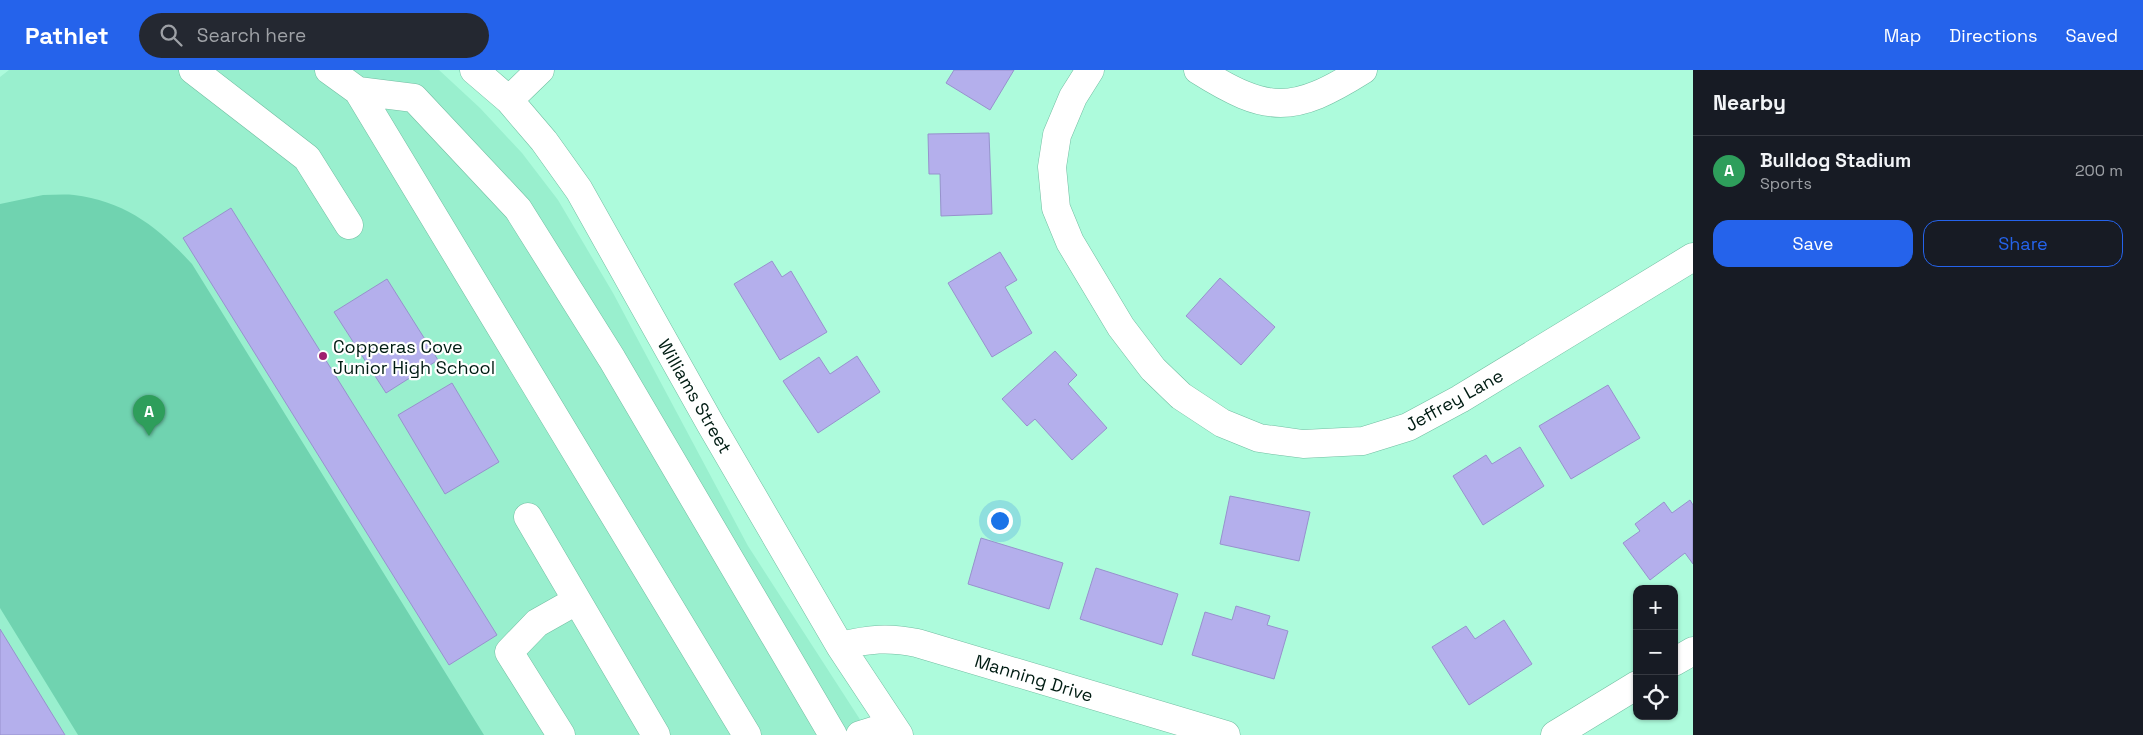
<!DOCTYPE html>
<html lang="en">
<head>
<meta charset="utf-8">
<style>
	:root { --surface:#171b24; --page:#242831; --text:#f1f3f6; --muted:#9ea1a6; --line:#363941; --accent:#2563eb }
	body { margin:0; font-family:"Space Grotesk",sans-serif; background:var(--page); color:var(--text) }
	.controls { position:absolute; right:15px; bottom:15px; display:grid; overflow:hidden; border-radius:10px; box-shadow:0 1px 4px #0004 }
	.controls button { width:45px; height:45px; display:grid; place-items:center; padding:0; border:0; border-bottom:1px solid var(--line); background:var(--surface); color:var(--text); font:25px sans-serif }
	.you { position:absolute; left:999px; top:450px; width:18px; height:18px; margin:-12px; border:4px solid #fff; border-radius:50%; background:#1a73e8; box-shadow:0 0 0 8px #1a73e833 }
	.badge { display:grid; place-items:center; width:32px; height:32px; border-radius:50%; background:var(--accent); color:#fff; font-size:16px; font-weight:700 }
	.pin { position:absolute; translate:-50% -41px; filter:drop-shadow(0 1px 2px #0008) }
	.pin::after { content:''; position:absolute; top:26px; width:18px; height:15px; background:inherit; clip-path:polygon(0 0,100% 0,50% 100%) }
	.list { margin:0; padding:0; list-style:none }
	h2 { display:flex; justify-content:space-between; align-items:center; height:65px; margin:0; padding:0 20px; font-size:21px }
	h2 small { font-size:16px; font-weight:400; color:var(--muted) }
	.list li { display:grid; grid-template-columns:32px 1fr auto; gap:15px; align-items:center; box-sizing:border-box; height:70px; padding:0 20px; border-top:1px solid var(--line) }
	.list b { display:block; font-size:19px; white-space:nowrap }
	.list p { margin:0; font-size:16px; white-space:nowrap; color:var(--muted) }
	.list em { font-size:16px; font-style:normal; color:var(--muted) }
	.actions { display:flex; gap:10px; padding:15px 20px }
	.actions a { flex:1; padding:11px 0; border:1px solid var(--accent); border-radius:15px; text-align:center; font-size:18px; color:var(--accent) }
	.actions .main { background:var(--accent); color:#fff }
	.icon { flex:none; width:28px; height:28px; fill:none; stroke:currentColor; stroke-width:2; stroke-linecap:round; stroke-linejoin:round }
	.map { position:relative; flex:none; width:1693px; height:665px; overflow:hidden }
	header { display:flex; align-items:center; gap:30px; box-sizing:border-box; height:70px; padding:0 25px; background:var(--accent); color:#fff }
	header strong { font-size:24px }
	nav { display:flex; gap:28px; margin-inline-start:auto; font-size:18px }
	.search { width:350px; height:45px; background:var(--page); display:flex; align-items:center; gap:12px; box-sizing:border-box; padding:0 18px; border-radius:28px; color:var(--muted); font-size:19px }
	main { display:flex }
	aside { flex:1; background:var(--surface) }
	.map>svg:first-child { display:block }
	.built { fill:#99efce }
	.green { fill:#70d3b0 }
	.building { fill:#b4afec; stroke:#9792cd }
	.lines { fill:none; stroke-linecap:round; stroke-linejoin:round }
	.minor-casing { stroke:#72bea2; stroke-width:29 }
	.minor { stroke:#fff; stroke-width:28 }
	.poi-dot { fill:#a01e6f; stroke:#fff; stroke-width:2 }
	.labels { text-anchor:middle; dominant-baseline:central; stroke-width:4.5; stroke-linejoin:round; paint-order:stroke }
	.poi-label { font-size:18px; fill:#001c13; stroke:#fff; text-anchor:start }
	.street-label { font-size:18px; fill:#001c13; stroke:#fff }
</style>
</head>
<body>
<header>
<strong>Pathlet</strong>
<div class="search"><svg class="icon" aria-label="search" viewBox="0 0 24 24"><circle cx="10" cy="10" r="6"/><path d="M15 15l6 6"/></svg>Search here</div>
<nav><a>Map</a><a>Directions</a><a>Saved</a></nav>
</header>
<main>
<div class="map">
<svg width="1693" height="665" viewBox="0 0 1693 665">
	<rect width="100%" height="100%" fill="#adfbdc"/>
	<path class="built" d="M9 0H439L480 38 522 83 558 130 613 223 748 476 870 665H0V7Z"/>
	<path class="green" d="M43 125C53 125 64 124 74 125 125 131 159 158 192 194L484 665H78L0 538V134Z"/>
	<path class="building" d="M954 0H1014L990 40 946 13Z
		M989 63 992 144 941 146 940 104H929L928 64Z
		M231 138 497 565 449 595 183 168Z
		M1000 182 1017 210 1005 217 1032 263 992 287 948 213Z
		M772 191 782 207 791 201 827 262 780 290 734 214Z
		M1220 208 1275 257 1241 295 1186 246Z
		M387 209 438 290 386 323 334 242Z
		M1055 281 1077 305 1068 314 1107 358 1072 390 1035 349 1027 356 1002 329Z
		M857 286 880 322 818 363 783 311 819 287 830 304Z
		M452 313 499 392 445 424 398 345Z
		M1608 315 1640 368 1571 409 1539 356Z
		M1520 377 1544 416 1483 455 1453 406 1486 385 1492 394Z
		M1230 426 1310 442 1299 491 1220 474Z
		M1690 430 1693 435V494L1685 483 1650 510 1623 473 1640 461 1635 454 1664 432 1672 443Z
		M981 468 1063 493 1049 539 968 514Z
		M1096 498 1178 524 1162 575 1080 549Z
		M1236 536 1270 546 1267 555 1288 561 1274 609 1192 585 1205 542 1232 550Z
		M1504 550 1532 594 1469 635 1432 577 1466 556 1475 569Z
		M0 559 65 665H0Z"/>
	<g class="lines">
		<g class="minor-casing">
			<path id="minor" d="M193 0 307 88 349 155
				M329 0 358 21 747 665
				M474 0 509 30 544 71 579 120 711 355 840 576 899 665
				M1090 0 1073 27 1057 65 1052 97 1056 138 1070 172 1121 257 1153 299 1181 326 1222 353 1259 368 1303 374 1363 371 1408 357 1460 329 1693 187
				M1198 0C1268 44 1293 44 1363 0
				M358 21 414 28 518 139 612 289 833 665
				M509 30 540 0
				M528 447 656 665
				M840 576C869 569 888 567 917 573L1226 665
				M1674 592 1693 581
				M561 665 509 582 537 553 576 531
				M860 665 892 655
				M1555 665 1637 615"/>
		</g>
		<use href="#minor" class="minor"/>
	</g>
	<circle class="poi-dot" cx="323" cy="286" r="5"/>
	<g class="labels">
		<g class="poi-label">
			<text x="333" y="276">Copperas Cove<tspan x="333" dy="21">Junior High School</tspan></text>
		</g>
		<g class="street-label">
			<text transform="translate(695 326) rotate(60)">Williams Street</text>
			<text transform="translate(1454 330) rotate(-29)">Jeffrey Lane</text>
			<text transform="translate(1034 608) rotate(17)">Manning Drive</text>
		</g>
	</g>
</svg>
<div class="controls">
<button>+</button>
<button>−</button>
<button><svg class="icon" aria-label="locate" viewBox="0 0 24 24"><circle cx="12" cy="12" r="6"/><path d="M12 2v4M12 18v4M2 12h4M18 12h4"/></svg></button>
</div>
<div class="you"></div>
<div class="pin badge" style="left:149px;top:366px;background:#2e9e5b">A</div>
</div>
<aside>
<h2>Nearby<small></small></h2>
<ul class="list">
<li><span class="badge" style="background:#2e9e5b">A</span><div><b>Bulldog Stadium</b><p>Sports</p></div><em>200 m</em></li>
</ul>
<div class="actions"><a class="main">Save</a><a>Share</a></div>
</aside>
</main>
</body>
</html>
